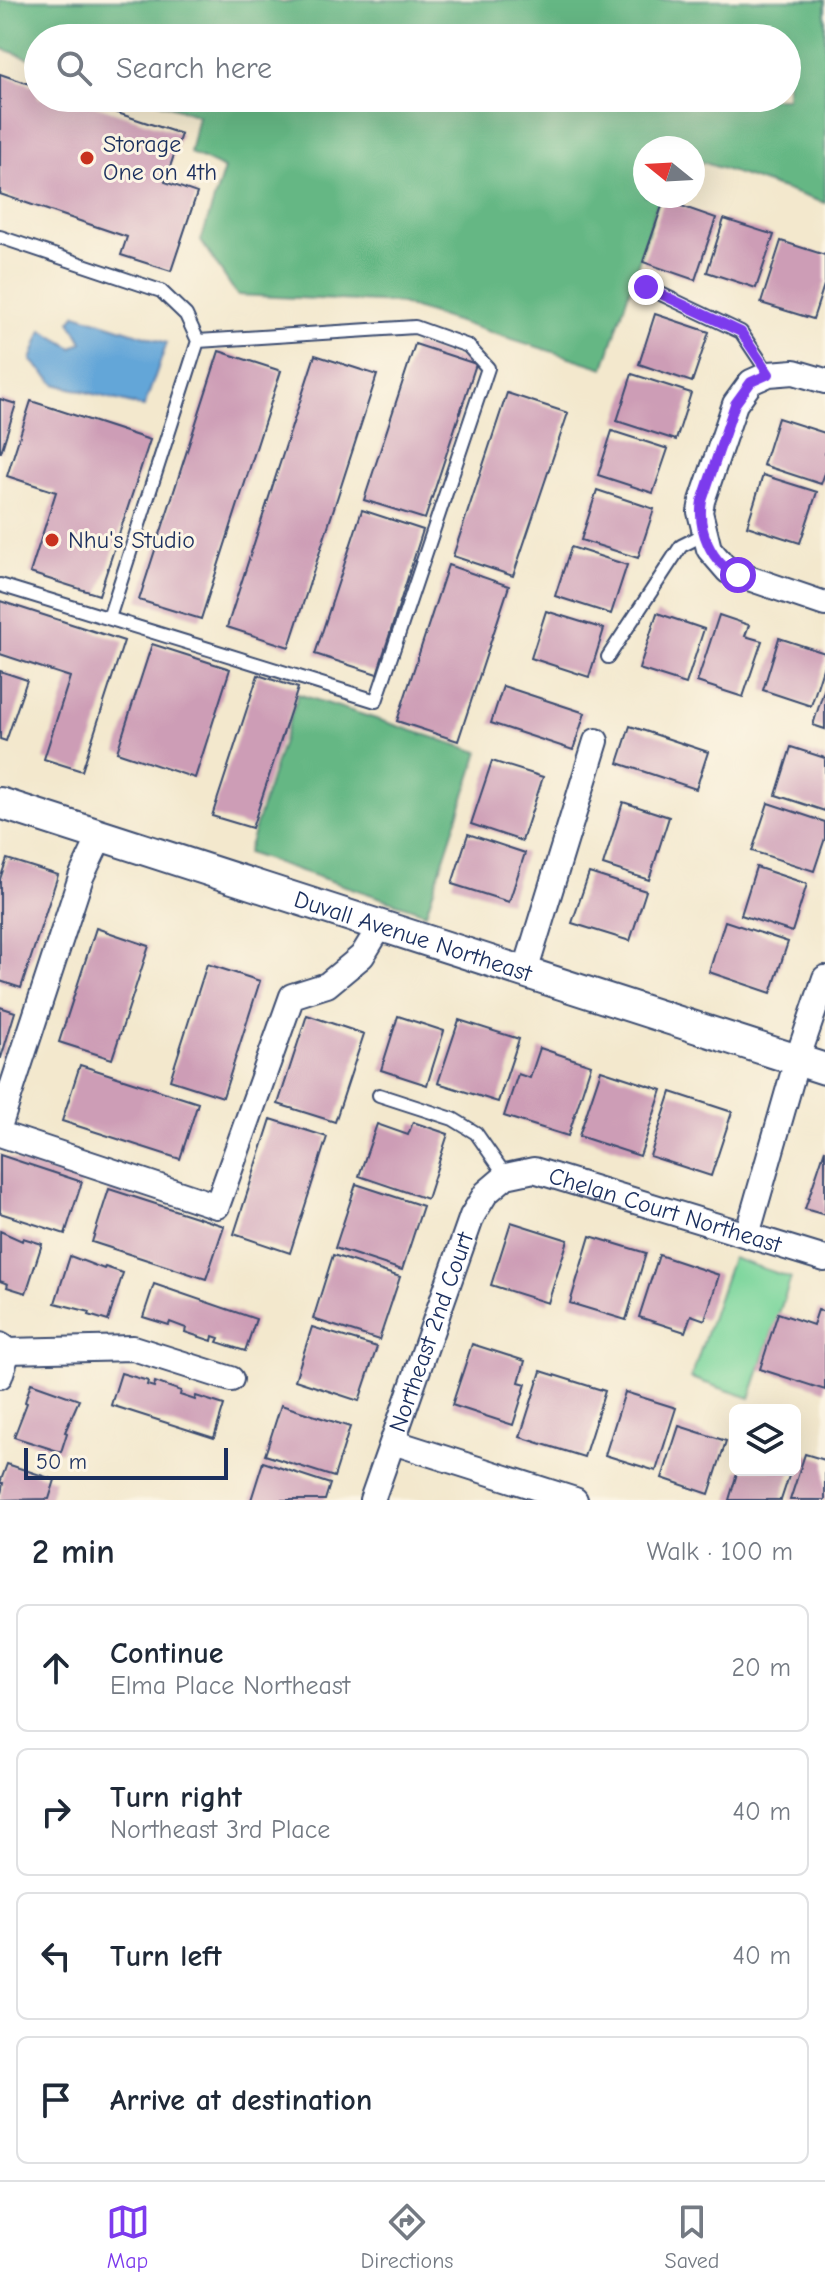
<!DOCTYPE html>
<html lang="en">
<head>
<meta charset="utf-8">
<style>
	:root { --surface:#fff; --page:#f6f6f7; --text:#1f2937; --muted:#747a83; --line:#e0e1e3; --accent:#7c3aed }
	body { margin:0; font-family:"Comic Neue",sans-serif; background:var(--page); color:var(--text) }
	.controls { position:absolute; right:24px; bottom:24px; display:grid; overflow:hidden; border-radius:12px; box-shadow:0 8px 32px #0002 }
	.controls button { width:72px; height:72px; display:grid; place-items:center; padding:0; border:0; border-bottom:2px solid var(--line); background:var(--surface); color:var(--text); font:40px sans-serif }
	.compass { position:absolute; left:633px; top:136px; width:72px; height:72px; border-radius:50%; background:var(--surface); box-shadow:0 8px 32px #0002; rotate:288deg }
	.scale { position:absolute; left:24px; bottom:20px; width:204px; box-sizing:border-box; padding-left:8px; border:4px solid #1b2f5e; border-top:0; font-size:22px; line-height:28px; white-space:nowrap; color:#1b2f5e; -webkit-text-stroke:6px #fcf5e5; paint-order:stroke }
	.stop { position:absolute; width:24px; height:24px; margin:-18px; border:6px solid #7c3aed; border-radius:50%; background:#fff }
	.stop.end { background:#7c3aed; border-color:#fff; box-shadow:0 2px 8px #0008 }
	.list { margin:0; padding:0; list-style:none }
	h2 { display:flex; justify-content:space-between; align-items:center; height:104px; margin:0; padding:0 32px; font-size:34px }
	h2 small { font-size:26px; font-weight:400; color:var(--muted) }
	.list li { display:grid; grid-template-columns:52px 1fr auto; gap:24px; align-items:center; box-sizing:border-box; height:128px; margin:0 16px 16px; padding:0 16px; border:2px solid var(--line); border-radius:12px }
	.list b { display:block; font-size:30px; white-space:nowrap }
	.list p { margin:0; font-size:26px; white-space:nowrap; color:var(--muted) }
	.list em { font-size:26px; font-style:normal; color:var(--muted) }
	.icon { flex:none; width:44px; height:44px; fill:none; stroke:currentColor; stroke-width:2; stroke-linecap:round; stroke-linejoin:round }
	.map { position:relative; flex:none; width:825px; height:1500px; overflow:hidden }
	.search { position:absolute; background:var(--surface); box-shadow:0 8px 32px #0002; left:24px; right:24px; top:24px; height:88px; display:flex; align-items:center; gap:20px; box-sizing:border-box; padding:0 28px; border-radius:44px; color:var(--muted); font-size:30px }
	.sheet { height:680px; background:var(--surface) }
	nav { display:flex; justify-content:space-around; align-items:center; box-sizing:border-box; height:112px; border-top:2px solid var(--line); background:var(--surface); font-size:22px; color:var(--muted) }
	nav a { display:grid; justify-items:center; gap:4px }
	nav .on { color:var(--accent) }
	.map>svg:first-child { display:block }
	.green { fill:#7cd69c; stroke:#4c827d; stroke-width:2 }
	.forest { fill:#65b784; stroke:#407371; stroke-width:2 }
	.water { fill:#63a6d8; stroke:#3f6a9b; stroke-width:2 }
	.building { fill:#cd9db6 }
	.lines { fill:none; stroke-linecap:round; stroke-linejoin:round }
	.service-casing { stroke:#3b4b6f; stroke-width:16 }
	.minor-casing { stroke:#3b4b6f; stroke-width:28 }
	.tertiary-casing { stroke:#3b4b6f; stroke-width:34 }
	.service { stroke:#fff; stroke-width:12 }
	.minor { stroke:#fff; stroke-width:24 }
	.tertiary { stroke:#fff; stroke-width:30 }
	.route { stroke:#7c3aed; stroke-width:10 }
	.poi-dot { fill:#c8321e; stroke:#fcf5e5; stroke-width:3 }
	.labels { text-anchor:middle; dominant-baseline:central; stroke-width:6; stroke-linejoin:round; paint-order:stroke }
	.poi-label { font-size:24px; fill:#1b2f5e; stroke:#fcf5e5; text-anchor:start }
	.street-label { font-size:24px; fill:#1b2f5e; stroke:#fcf5e5 }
</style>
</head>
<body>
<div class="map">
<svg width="825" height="1500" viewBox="0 0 825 1500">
	<rect width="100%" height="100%" fill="#fcf5e5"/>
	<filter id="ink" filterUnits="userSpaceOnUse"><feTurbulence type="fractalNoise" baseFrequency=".0125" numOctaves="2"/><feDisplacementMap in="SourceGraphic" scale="16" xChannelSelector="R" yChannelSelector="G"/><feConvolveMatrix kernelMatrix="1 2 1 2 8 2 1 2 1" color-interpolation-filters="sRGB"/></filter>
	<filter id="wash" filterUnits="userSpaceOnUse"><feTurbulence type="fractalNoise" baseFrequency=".006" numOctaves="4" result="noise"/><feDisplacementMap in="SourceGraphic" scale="32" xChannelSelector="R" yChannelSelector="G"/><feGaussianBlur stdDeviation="1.8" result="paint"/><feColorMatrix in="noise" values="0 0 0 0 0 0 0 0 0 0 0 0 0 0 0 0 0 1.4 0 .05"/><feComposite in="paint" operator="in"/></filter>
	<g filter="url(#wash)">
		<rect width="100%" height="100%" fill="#f3e8cd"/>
		<path class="green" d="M732 1258 791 1278 750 1398 691 1378Z"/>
		<path class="forest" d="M0 0H272L283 3 304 0H825V203L693 159V148H645V196H660L604 368 398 303 237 295 201 241 224 169 190 153 198 116 147 98H787V38H38V61L0 48Z
			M298 694 479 752 426 913 247 853Z"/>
		<path class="water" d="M76 314 167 343 144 407 55 384 31 360 42 330 73 348 82 342 70 321Z"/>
		<g id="blocks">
			<path class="building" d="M0 74 38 87V98H72L181 134 165 182 197 193 171 271 121 255 127 237 0 194Z
				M664 200 716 218 695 280 643 262Z
				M724 219 774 235 756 288 707 272Z
				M781 241 825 255V282L813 319 761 303Z
				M655 314 709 332 692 382 639 364Z
				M415 344 476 364 425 519 364 500Z
				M219 351 281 371 201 619 139 600Z
				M315 355 377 375 289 647 227 627Z
				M632 374 691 393 676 440 617 421Z
				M507 393 568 413 513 576 453 556Z
				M0 399 16 404 1 452H0Z
				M31 401 150 440 99 595 30 573 56 492 7 476Z
				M778 418 825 433V473L821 484 763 465Z
				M612 431 668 449 653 493 598 475Z
				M763 475 817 492 800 543 747 526Z
				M597 490 654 509 638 558 581 540Z
				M362 510 423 530 377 674 315 654Z
				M571 547 627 565 611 614 555 596Z
				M448 565 509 586 458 741 397 721Z
				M0 601 124 641 82 771 44 759 70 677 0 654Z
				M546 611 604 629 589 677 531 658Z
				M657 613 704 629 686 684 639 669Z
				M719 615 749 625 745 636 762 641 743 697 697 682Z
				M779 638 825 653V662L811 706 763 690Z
				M152 644 230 669 195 778 117 752Z
				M0 671 27 680 6 741 0 739Z
				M258 675 298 688 252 828 212 816Z
				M503 686 585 713 573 750 491 723Z
				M824 690 825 691V729L813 725Z
				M630 726 708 752 696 789 618 763Z
				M791 747 825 758V811L776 795Z
				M492 761 543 777 522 841 471 824Z
				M623 802 669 817 649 880 603 865Z
				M768 803 825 822V838L814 871 752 851Z
				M468 834 525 853 509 902 452 884Z
				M7 859 58 875 21 988 0 981V879Z
				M756 867 807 884 792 932 741 915Z
				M589 873 646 891 630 941 572 923Z
				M725 921 788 942 771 993 709 972Z
				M96 928 149 946 112 1059 59 1042Z
				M207 964 260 981 223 1097 170 1080Z
				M0 1007 15 1012 1 1058H0Z
				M307 1015 364 1034 335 1122 278 1104Z
				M398 1016 444 1031 427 1085 381 1070Z
				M459 1020 519 1039 498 1102 438 1083Z
				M540 1048 591 1065 568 1136 504 1116 518 1074 530 1078Z
				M80 1065 198 1103 180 1159 62 1121Z
				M601 1070 662 1090 640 1156 579 1136Z
				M671 1092 732 1112 711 1176 650 1156Z
				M271 1119 327 1137 290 1253 234 1234Z
				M413 1122 448 1134 427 1199 359 1176 377 1124 408 1135Z
				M825 1149V1215L805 1209Z
				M0 1155 82 1182 65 1234 0 1213Z
				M356 1184 423 1206 402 1270 335 1248Z
				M109 1189 224 1226 206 1279 92 1242Z
				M511 1222 568 1240 548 1303 491 1285Z
				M0 1231 22 1241 23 1238 42 1244 26 1293 7 1287 8 1284 0 1281Z
				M590 1236 646 1253 626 1320 570 1303Z
				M333 1255 400 1277 379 1340 313 1319Z
				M659 1255 719 1275 705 1320 691 1315 685 1332 639 1317Z
				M70 1256 104 1269 105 1267 123 1273 108 1321 89 1315 90 1312 55 1303Z
				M154 1284 256 1319 245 1351 217 1342 219 1338 213 1336 212 1341 185 1332 186 1328 170 1322 169 1325 143 1317Z
				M818 1310 825 1312V1390L760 1369 778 1313 813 1325Z
				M312 1327 377 1347 359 1401 295 1380Z
				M472 1344 525 1361 519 1382 526 1384 513 1425 452 1405Z
				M541 1371 605 1391 584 1457 520 1437Z
				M121 1373 148 1381 147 1385 154 1387 155 1382 181 1391 180 1395 195 1400 196 1396 224 1405 214 1438 111 1405Z
				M31 1383 79 1400 65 1432 67 1433 61 1452 14 1437 27 1403 25 1402Z
				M625 1392 676 1408 656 1471 605 1455Z
				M281 1405 350 1427 334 1477 265 1455Z
				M679 1426 726 1441 709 1494 662 1478Z
				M805 1454 825 1460V1500H790Z
				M263 1462 330 1484 325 1500H251Z
				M7 1464 55 1480 49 1499 0 1500 3 1483H0Z
				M738 1470H791L781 1500H729Z"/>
		</g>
	</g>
	<g filter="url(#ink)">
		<use href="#blocks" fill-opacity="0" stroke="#3b4b6f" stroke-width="2"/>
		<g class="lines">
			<g class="service-casing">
				<path id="service" d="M0 237 161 291 186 315 198 341
					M646 287 741 332 769 374
					M0 585C125 623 251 662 376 701L488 368 468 346 415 327 198 341 109 618
					M608 657 681 546 705 534
					M379 1095 453 1119 476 1133 506 1176"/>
			</g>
			<g class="minor-casing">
				<g id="minor">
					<path d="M825 381 794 372 769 374 751 382 735 404 702 501 700 512 709 549 728 571 825 604"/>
					<path d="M525 972 596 741"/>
					<path d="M0 1124 81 877 101 835"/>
					<path d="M0 1134 217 1206 292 996 327 985 362 956 381 925"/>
					<path d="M747 1235 797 1060 825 978"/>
					<path d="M0 1345 8 1351 133 1348 231 1379"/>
					<path d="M0 1376 8 1351"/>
					<path d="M393 1442 575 1500"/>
					<path id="s1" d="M372 1500 472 1216 486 1193 506 1176 534 1170 825 1259"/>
				</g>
			</g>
			<g class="tertiary-casing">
				<g id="tertiary">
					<path id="s2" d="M0 803 825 1069"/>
				</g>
			</g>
			<use href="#service" class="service"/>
			<use href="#minor" class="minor"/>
			<use href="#tertiary" class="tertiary"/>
		</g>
	</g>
	<g class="lines" filter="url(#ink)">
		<path class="route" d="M646 287 741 332 769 374 751 382 735 404 702 501C697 529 711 564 738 575"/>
	</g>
	<g class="poi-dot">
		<circle cx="87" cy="158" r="8"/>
		<circle cx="52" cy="540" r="8"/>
	</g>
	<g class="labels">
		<g class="poi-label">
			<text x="103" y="144">Storage<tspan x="103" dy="28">One on 4th</tspan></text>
			<text x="68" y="540">Nhu's Studio</text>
		</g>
		<g class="street-label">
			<text stroke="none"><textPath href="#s2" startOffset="434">Duvall Avenue Northeast</textPath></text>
			<text stroke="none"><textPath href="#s1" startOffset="520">Chelan Court Northeast</textPath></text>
			<text stroke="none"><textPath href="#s1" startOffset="178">Northeast 2nd Court</textPath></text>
		</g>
	</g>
</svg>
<div class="controls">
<button><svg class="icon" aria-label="layers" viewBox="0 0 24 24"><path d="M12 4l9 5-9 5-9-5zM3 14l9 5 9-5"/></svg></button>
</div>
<svg class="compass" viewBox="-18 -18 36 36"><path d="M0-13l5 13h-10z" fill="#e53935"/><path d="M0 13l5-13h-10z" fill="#747a83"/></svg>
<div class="scale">50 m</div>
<div class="stop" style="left:738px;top:575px"></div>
<div class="stop end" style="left:646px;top:287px"></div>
<div class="search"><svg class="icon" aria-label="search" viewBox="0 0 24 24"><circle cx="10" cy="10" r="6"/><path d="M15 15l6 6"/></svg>Search here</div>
</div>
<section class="sheet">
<h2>2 min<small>Walk · 100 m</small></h2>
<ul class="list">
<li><svg class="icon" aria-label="ahead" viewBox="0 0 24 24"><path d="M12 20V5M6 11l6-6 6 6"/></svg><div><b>Continue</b><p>Elma Place Northeast</p></div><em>20 m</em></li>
<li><svg class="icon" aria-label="right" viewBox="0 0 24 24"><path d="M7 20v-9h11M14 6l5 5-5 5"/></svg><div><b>Turn right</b><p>Northeast 3rd Place</p></div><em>40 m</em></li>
<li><svg class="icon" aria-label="left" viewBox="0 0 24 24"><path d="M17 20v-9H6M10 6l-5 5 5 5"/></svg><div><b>Turn left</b></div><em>40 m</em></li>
<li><svg class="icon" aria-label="arrive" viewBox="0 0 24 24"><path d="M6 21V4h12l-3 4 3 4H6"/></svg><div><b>Arrive at destination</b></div></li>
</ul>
</section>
<nav>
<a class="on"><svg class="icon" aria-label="map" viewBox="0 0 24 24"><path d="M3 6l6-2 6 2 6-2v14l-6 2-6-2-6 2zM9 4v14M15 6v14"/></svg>Map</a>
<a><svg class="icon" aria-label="directions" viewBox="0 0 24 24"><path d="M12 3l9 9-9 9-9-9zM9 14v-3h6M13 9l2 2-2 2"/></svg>Directions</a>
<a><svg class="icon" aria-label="saved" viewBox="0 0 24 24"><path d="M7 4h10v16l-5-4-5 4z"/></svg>Saved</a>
</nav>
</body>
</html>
